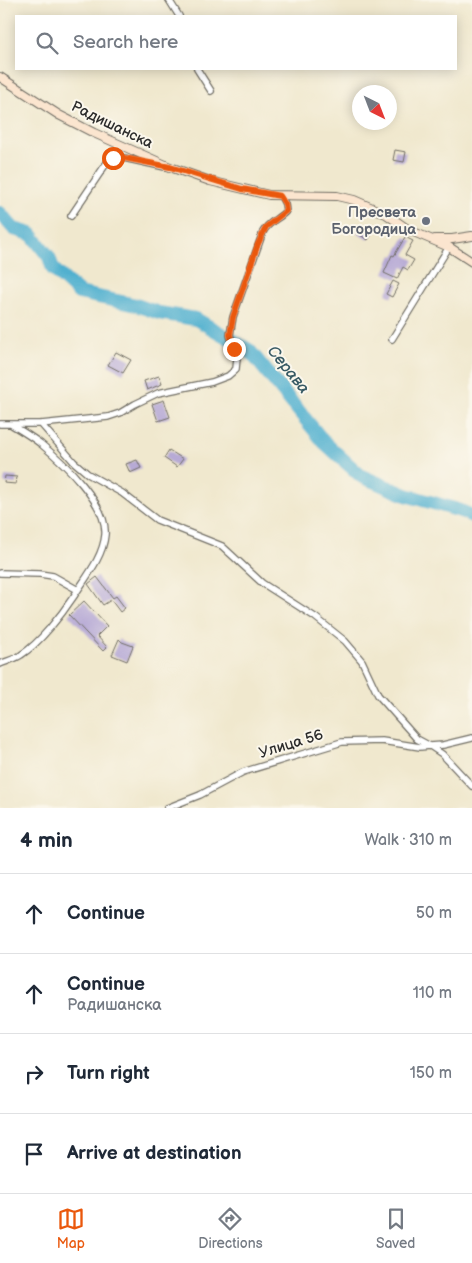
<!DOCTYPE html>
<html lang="en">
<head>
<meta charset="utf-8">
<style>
	:root { --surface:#fff; --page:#f2f2f3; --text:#1f2937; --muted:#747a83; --line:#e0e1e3; --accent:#ea580c }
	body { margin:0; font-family:"Balsamiq Sans",sans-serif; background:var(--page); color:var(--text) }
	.compass { position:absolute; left:352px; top:85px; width:45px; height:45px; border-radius:50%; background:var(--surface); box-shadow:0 2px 12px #0003; rotate:138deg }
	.stop { position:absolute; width:15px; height:15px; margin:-11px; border:4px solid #ea580c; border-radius:50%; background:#fff }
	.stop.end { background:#ea580c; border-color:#fff; box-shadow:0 1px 5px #0008 }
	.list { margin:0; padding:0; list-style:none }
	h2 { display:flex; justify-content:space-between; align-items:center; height:65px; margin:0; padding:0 20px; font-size:21px }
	h2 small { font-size:16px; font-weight:400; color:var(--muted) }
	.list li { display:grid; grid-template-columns:32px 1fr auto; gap:15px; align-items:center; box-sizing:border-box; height:80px; padding:0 20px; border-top:1px solid var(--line) }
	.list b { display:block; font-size:19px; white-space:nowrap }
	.list p { margin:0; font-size:16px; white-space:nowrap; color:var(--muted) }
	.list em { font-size:16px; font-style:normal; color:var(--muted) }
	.icon { flex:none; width:28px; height:28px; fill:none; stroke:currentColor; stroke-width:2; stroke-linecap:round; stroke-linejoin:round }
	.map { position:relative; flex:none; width:472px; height:808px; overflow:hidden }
	.search { position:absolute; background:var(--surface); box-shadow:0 2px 12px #0003; left:15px; right:15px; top:15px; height:55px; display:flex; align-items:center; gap:12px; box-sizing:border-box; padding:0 18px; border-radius:0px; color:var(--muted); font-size:19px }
	.sheet { height:385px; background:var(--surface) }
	nav { display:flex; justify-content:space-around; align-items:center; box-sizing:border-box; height:70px; border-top:1px solid var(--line); background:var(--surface); font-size:14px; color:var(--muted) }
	nav a { display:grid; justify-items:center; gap:2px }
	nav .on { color:var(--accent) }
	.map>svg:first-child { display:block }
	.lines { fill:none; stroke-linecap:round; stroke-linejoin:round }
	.river { stroke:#51b0cf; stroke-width:14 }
	.building { fill:#b7aad5 }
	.street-casing { stroke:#706d64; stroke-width:8 }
	.secondary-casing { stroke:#706d64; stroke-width:10 }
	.street { stroke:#fff; stroke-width:5.5 }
	.secondary { stroke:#fbe5cf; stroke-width:8 }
	.route { stroke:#ea580c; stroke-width:6 }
	.worship-dot { fill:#6b7280; stroke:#fbf7ec; stroke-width:2 }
	.labels { text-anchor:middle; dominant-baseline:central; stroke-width:4; stroke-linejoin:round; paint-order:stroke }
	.street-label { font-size:15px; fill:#2b2b2b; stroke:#fbf7ec }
	.worship-label { font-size:15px; font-weight:bold; fill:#5b616d; stroke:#fbf7ec; text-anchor:end }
	.water-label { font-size:16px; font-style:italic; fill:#385a64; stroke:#fbf7ec }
</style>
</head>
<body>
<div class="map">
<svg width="472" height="808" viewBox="0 0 472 808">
	<rect width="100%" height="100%" fill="#fbf7ec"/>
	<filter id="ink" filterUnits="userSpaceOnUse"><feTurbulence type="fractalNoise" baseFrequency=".02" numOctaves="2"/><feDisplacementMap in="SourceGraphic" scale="10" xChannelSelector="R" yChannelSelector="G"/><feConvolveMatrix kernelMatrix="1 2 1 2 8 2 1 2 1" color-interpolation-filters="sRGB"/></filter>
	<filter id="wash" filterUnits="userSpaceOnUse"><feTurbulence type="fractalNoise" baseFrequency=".0096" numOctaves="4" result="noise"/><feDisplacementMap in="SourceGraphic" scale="20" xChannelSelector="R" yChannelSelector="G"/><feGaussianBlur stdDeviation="1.12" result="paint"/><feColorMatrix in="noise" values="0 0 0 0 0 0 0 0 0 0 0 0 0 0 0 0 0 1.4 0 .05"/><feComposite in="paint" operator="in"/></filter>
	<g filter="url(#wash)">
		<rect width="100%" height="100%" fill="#f0e8ce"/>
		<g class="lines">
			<path class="river" d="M0 213 14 229 31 234 49 257 53 269 79 293 136 305 159 313 196 319 249 350 324 442 361 476 406 495 461 511 472 516"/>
		</g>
		<g id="blocks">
			<path class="building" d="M395 150 406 152 404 162 393 160Z
				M361 227 372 234 368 240 357 233Z
				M405 237 413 241 405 255 414 260 408 270 403 267 397 279 384 273 392 255 394 256Z
				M393 281 399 284 392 297 386 294Z
				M116 352 131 360 123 373 108 365Z
				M159 376 162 384 147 390 144 381Z
				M164 400 170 417 158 421 152 404Z
				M169 450 183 459 177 467 164 458Z
				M137 460 141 468 130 473 126 464Z
				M5 476 17 477 16 484 4 483Z
				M97 577 113 598 116 596 125 608 120 612 111 600 103 605 88 584Z
				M84 601 107 626 97 636 107 647 103 651 69 615Z
				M119 639 122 642 133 646 127 661 112 655Z"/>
		</g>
	</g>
	<g filter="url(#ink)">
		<use href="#blocks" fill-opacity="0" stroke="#706d64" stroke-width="1"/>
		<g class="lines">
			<g class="street-casing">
				<path id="street" d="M169 0 179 16
					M197 69 211 91
					M71 216 108 161 119 157 165 167
					M392 339 449 247
					M0 424H41L108 417 120 413 135 404 158 393 212 382 228 376 236 369 237 358 230 335 233 317 263 232C269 221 279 219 286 211L285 204 281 196
					M41 424 74 462 88 474 122 493 157 520 222 546 262 583 315 617 345 641 362 661 378 695 417 739 430 746 443 745 472 738
					M0 573 40 574 53 576 78 590
					M0 664C7 661 15 659 21 655 40 643 62 614 74 596 86 577 103 557 105 535 108 504 63 462 41 444 32 437 22 431 12 425
					M167 808 200 795 243 772 342 742 382 741 420 747 430 746 442 754 472 786"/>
			</g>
			<g class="secondary-casing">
				<path id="secondary" d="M0 77 59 115 94 133 170 167 210 181 269 195 337 196 354 200 386 214 409 230 449 247 472 262
					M435 239H452L472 236"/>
			</g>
			<use href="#street" class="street"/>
			<use href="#secondary" class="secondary"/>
		</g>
	</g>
	<g class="lines" filter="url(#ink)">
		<path class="route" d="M113 158 119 157 170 167 242 189 280 196 285 204 286 211 266 227 258 244 233 317 230 335 234 349"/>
	</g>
	<circle class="worship-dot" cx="426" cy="221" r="5"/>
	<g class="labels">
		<g class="street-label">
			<text transform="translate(112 125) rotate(26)">Радишанска</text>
			<text transform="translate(291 744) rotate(-17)">Улица 56</text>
		</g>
		<g class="worship-label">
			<text x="416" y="212">Пресвета<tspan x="416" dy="17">Богородица</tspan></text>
		</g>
		<g class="water-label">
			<text transform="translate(288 370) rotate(51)">Серава</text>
		</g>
	</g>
</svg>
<svg class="compass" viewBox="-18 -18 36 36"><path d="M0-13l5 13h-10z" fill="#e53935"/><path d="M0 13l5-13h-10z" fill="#747a83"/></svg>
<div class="stop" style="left:113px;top:158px"></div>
<div class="stop end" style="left:234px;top:349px"></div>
<div class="search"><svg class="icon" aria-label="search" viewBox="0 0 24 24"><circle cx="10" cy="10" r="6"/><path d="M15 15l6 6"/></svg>Search here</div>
</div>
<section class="sheet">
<h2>4 min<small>Walk · 310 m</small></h2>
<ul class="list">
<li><svg class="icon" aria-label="ahead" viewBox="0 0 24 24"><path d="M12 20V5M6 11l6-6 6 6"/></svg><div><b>Continue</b></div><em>50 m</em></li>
<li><svg class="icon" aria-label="ahead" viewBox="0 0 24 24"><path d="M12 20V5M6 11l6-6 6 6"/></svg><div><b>Continue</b><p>Радишанска</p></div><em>110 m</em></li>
<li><svg class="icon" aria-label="right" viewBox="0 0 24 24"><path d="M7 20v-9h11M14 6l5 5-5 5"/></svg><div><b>Turn right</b></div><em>150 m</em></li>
<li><svg class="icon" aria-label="arrive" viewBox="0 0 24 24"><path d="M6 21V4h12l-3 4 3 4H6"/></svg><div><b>Arrive at destination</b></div></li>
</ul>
</section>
<nav>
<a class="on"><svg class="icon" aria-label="map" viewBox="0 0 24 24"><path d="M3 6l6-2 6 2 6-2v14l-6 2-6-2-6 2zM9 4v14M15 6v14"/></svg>Map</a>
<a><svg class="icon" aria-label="directions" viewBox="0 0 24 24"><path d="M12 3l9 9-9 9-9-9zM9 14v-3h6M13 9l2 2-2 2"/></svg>Directions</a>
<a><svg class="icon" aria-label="saved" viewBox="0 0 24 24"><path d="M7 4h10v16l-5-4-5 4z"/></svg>Saved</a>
</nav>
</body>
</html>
